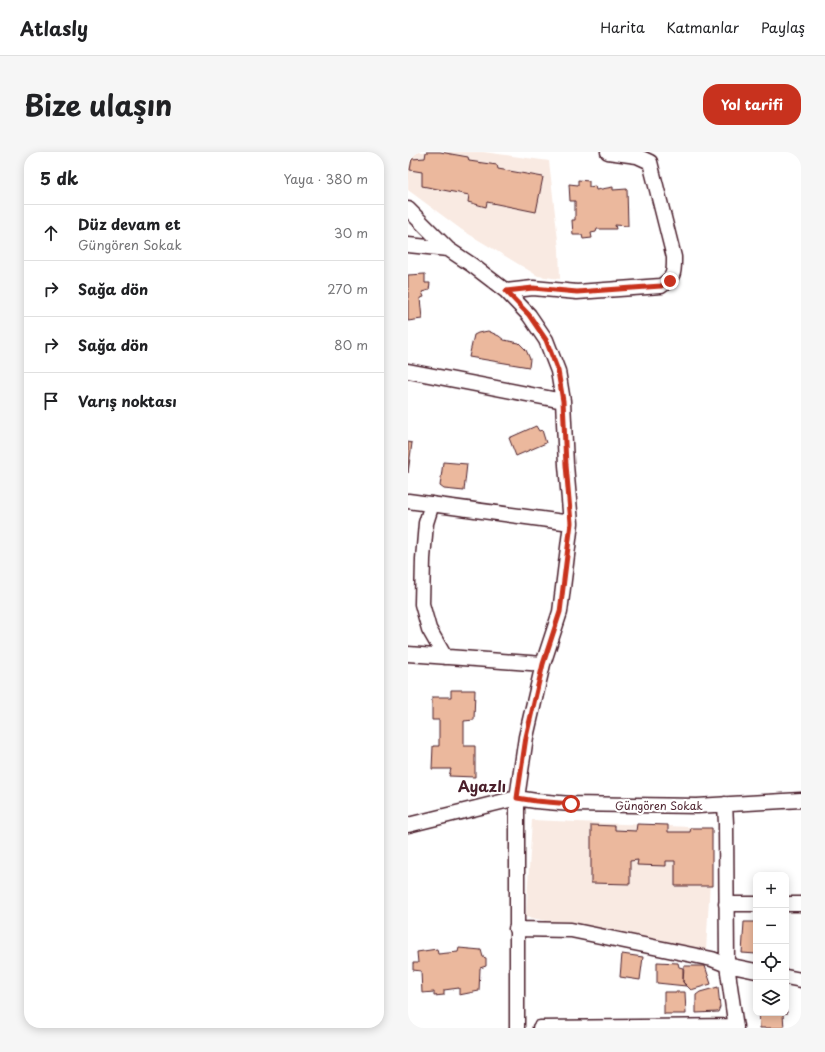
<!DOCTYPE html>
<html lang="tr">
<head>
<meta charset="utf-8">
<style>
	:root { --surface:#fff; --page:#f6f6f6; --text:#202124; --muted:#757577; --line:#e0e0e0; --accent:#c8321e }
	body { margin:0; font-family:"Playpen Sans",sans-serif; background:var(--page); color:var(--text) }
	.controls { position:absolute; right:12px; bottom:12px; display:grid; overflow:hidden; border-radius:8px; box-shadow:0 2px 10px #0003 }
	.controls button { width:36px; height:36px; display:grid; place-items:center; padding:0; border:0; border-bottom:1px solid var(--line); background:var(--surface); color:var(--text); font:20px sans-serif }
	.stop { position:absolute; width:12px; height:12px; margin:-9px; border:3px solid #c8321e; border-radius:50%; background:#fff }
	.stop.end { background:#c8321e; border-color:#fff; box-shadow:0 1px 4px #0008 }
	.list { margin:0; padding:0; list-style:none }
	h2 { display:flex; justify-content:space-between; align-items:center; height:52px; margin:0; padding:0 16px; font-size:17px }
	h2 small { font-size:13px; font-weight:400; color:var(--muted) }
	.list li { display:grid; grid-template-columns:26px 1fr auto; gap:12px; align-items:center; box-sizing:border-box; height:56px; padding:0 16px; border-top:1px solid var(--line) }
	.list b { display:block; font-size:15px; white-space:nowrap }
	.list p { margin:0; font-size:13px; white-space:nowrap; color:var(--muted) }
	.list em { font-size:13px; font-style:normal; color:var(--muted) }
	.icon { flex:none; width:22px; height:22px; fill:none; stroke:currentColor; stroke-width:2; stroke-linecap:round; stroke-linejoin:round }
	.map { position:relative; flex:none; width:393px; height:876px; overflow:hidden; border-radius:16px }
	header { display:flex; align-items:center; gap:24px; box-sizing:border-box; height:56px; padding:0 20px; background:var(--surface); border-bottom:1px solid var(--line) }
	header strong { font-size:19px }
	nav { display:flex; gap:22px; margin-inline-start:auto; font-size:14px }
	.intro { display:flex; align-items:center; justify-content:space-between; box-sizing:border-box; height:96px; padding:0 24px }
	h1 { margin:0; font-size:28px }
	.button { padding:10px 18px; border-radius:16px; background:var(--accent); color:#fff; font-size:14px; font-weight:700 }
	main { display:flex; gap:24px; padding:0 24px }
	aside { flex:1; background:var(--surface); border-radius:16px; box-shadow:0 2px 10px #0003 }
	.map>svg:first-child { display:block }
	.built { fill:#f9eae2 }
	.building { fill:#ebb89d; stroke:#4a1f2b }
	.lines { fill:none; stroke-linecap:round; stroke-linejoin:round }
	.minor-casing { stroke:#4a1f2b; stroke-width:17 }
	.minor { stroke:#fff; stroke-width:14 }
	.route { stroke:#c8321e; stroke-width:5 }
	.labels { text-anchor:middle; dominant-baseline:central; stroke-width:4; stroke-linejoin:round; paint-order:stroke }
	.street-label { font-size:11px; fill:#4a1f2b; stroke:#fff }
	.district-label { font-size:15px; font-weight:bold; fill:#4a1f2b; stroke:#fff }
</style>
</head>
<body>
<header>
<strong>Atlasly</strong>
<nav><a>Harita</a><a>Katmanlar</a><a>Paylaş</a></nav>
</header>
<div class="intro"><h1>Bize ulaşın</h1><a class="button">Yol tarifi</a></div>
<main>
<aside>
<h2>5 dk<small>Yaya · 380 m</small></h2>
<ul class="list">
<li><svg class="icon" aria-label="ahead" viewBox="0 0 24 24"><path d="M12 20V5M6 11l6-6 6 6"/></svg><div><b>Düz devam et</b><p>Güngören Sokak</p></div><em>30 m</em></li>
<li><svg class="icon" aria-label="right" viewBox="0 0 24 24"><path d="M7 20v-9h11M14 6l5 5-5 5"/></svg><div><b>Sağa dön</b></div><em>270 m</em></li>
<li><svg class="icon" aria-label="right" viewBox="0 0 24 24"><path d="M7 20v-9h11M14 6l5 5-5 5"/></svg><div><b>Sağa dön</b></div><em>80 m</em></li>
<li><svg class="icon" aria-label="arrive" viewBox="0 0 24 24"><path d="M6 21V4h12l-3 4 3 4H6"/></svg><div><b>Varış noktası</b></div></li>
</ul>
</aside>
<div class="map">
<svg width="393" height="876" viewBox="0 0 393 876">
	<rect width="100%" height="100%" fill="#fff"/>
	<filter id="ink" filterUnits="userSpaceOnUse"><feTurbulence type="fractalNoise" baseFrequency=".025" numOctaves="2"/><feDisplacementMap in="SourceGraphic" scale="8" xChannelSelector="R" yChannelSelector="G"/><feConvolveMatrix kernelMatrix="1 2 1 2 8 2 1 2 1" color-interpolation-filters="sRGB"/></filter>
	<g filter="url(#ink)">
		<path class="built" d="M0 0H75L141 9 151 97 152 127 130 124 54 78 0 38Z
			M124 668 305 676 298 799 118 765Z"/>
		<path class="building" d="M18 0H32L60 5 61 9 89 13 90 17 135 25 128 60 79 50 78 55 60 50 61 43 14 34V20L2 18 4 7 17 6Z
			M170 28 181 29V35L187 34 188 38 205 35V38L219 37 220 74 207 73 208 77H189L188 80 183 81 184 86 175 87 174 83H165L164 68H167V49H162L161 32 170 33Z
			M17 122V131H22L21 138 14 140 16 145 12 146 14 167 0 169V123Z
			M80 179 91 184 96 188 111 191 118 198 122 207 121 215 61 205 66 183 70 181Z
			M128 274 131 279 134 278 138 291 108 304 101 286Z
			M0 290 4 291 0 321Z
			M35 310 59 312 56 339 36 337 32 334Z
			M43 538H67L66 568 56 569V594H67V625L41 624 43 617H24L25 594H31V568H24V545H43Z
			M229 672 260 673V680H282L283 676H304V734H267V709H258V714L229 713 230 708 222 709V732L183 731V673L207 674V678L228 679Z
			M336 770H348V802L334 801Z
			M51 796 73 798 75 805 78 806V814L72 816 71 839 51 843V836L36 838V843L26 844V840L14 841 13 819 5 818V811H10L9 800 29 797 30 802 50 800Z
			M214 802 235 805 232 828 212 825Z
			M249 810 270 811 271 815 275 816V830L278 834 249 831Z
			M276 814H297L303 832 283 838 275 830Z
			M310 835 312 855 310 860 288 861V843L292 840Z
			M256 840H277L278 862H256Z
			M378 854 379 861 375 862 376 876H352L351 861H378Z"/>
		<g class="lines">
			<g class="minor-casing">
				<path id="minor" d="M0 57 40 97 64 113 98 139 121 163 138 188 150 219 155 249 158 313 163 371 152 460 135 512 118 585 109 646V876
					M0 93 40 97
					M98 139 125 136 169 140 253 134C267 125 266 120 266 105L242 10 229 4 200 0
					M0 219 155 249
					M0 349 163 371
					M24 352 18 371 15 407 14 452 21 477 37 505
					M0 502 135 512
					M317 652 318 672 319 813 328 876
					M0 673 109 646 128 649 163 652 289 654 393 648
					M318 752H348
					M378 752H393
					M108 777 163 778 304 807 319 813 348 819
					M378 825 393 828
					M132 876 328 874"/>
			</g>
			<use href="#minor" class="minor"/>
		</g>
	</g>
	<g class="lines" filter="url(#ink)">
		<path class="route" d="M163 652 128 649 109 646 118 585 135 512 152 460 163 371 158 313 155 249 150 219 138 188 121 163 98 139 125 136 169 140 253 134 262 129"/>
	</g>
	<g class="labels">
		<g class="street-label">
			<text x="251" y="653">Güngören Sokak</text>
		</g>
		<g class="district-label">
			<text x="74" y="633">Ayazlı</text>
		</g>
	</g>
</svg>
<div class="controls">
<button>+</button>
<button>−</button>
<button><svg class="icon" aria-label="locate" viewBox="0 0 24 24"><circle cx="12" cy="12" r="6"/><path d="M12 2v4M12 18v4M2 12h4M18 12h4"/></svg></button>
<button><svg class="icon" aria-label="layers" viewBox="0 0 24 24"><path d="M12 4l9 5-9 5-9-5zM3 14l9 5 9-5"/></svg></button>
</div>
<div class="stop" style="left:163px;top:652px"></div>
<div class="stop end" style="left:262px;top:129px"></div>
</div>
</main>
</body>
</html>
